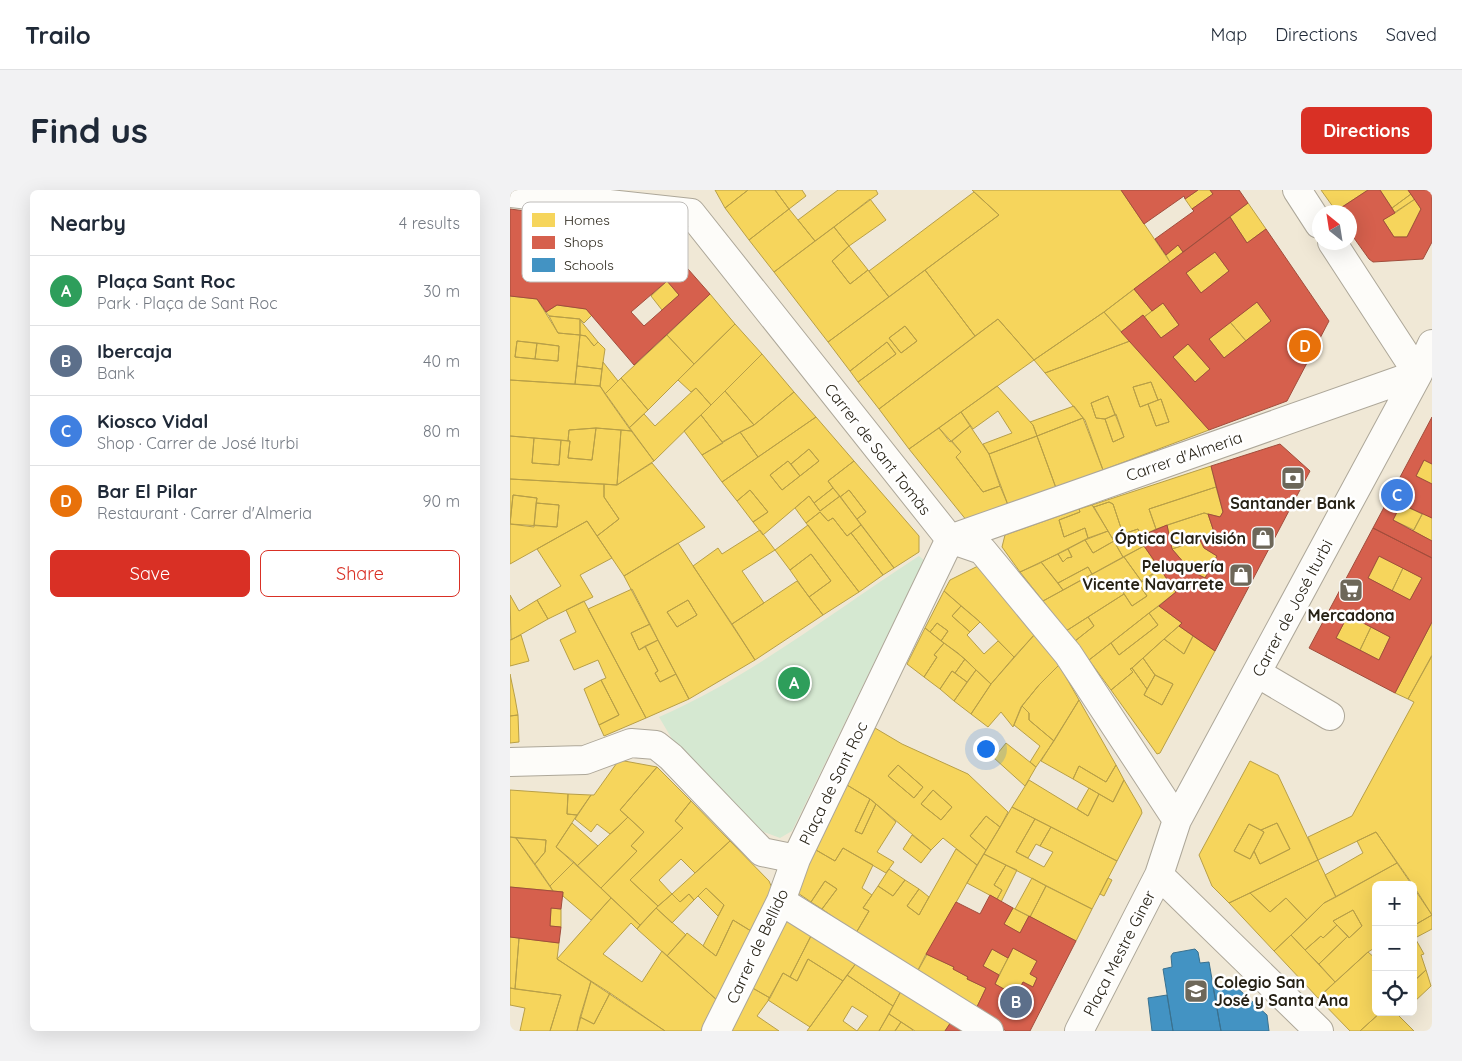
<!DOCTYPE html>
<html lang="en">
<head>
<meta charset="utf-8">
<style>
	:root { --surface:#fff; --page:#f2f2f3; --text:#1f2937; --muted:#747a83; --line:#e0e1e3; --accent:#d93025 }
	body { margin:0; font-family:Quicksand,sans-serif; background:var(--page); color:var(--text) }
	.controls { position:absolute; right:15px; bottom:15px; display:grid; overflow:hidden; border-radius:8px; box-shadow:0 5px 20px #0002 }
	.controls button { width:45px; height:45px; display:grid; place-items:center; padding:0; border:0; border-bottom:1px solid var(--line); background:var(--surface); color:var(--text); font:25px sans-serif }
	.compass { position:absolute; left:802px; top:15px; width:45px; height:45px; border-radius:50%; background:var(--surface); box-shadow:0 5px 20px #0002; rotate:330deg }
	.you { position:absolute; left:475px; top:558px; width:18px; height:18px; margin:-12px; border:4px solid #fff; border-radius:50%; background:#1a73e8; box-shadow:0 0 0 8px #1a73e833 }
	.badge { display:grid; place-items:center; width:32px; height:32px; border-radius:50%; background:var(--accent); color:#fff; font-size:16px; font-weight:700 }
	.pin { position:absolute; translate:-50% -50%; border:2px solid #fff; box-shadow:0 1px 5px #0006 }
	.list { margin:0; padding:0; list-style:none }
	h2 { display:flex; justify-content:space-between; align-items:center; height:65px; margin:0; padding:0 20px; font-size:21px }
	h2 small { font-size:16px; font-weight:400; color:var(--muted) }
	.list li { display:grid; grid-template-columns:32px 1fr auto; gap:15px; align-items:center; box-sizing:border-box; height:70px; padding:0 20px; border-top:1px solid var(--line) }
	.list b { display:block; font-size:19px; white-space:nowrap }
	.list p { margin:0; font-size:16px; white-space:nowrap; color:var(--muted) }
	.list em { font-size:16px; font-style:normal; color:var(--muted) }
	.actions { display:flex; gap:10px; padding:15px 20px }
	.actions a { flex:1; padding:11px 0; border:1px solid var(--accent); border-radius:8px; text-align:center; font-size:18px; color:var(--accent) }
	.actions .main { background:var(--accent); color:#fff }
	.icon { flex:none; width:28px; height:28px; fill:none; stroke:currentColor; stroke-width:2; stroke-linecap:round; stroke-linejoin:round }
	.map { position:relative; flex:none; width:922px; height:841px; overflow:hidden; border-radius:8px }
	header { display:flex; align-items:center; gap:30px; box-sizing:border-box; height:70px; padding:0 25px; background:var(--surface); border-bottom:1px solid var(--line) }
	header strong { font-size:24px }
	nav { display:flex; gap:28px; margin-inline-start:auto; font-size:18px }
	.intro { display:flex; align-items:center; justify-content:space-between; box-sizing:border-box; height:120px; padding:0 30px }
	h1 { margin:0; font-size:35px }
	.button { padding:12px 22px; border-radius:8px; background:var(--accent); color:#fff; font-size:18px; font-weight:700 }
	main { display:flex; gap:30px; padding:0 30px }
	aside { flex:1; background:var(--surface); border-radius:8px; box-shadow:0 5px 20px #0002 }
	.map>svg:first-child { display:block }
	.green { fill:#d5e8d1 }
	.homes { fill:#f6d55c; stroke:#b89f47; fill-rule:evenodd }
	.shops { fill:#d6604d; stroke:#a14d3c; fill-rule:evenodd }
	.schools { fill:#4393c3; stroke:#3a718f }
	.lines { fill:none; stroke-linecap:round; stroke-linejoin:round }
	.minor-casing { stroke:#ada799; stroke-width:30 }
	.minor { stroke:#fdfcf9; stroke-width:28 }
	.labels { text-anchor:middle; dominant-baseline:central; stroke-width:5; stroke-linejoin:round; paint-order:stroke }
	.street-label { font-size:16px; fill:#262115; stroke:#fff }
	.poi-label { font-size:16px; font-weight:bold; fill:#262115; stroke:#fff }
	.key { fill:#fff; stroke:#bebcb9; stroke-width:1 }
	.key-label { font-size:14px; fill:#262115 }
</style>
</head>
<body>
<header>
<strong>Trailo</strong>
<nav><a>Map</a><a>Directions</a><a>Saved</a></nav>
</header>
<div class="intro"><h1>Find us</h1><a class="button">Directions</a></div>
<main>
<aside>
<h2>Nearby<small>4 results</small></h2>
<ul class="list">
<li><span class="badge" style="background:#2e9e5b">A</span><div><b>Plaça Sant Roc</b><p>Park · Plaça de Sant Roc</p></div><em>30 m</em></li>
<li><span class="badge" style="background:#5c6f8a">B</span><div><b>Ibercaja</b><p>Bank</p></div><em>40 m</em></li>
<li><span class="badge" style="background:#3f7fe0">C</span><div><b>Kiosco Vidal</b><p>Shop · Carrer de José Iturbi</p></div><em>80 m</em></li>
<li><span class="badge" style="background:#e8710a">D</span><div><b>Bar El Pilar</b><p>Restaurant · Carrer d'Almeria</p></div><em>90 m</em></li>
</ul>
<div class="actions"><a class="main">Save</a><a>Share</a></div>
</aside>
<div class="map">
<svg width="922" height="841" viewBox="0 0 922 841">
	<rect width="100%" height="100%" fill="#f0e8d6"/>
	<path class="green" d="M409 366 414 370 282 641 270 648 246 639 162 549 149 527C241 487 325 420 409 366Z"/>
	<path class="homes" d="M205 0H238L215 18Z
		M238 0H265L279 19 239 50 215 18Z
		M265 0H292L296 6 279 19Z
		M328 0H366L368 4 305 51 288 30Z
		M462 0H611L660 72 594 122 524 170 488 129 465 146 415 80 489 25Z
		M688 0H700L703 4 682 19 675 9Z
		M811 0H858L826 21Z
		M870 0H898L901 4 882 18Z
		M464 2 489 25 379 107 359 81Z
		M901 4 905 9 885 23 882 18Z
		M360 9 376 30 339 56 324 37Z
		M905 9 911 19 897 47H884L873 30Z
		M738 13 756 39 737 53 720 27Z
		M279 19 305 51 264 82 239 50Z
		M324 37 339 56 322 71 340 94 358 80 379 107 318 152 264 82Z
		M668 55 673 62 660 72 656 65Z
		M339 56 358 80 340 94 322 71Z
		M705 62 719 81 691 103 676 83Z
		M415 80 465 146 369 219 348 192 386 164 377 152 340 181 318 152ZM395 136 407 151 391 163 379 148Z
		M157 91 169 105 152 120 141 106Z
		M624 99 642 121 634 127 633 125 611 142 594 122Z
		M200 104 225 134 184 174 157 145Z
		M0 106 27 109 48 143 70 145 65 194 0 190ZM7 151 49 156 48 171 5 167Z
		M747 112 761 131 736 151 720 132Z
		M653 113 669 135 651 148 634 127Z
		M47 115 76 119 82 125 74 133 70 129 39 126 36 122Z
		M594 122 620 151 535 183 524 170Z
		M39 126 70 129V145L48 143Z
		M488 129 524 170 399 259 369 219Z
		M70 130 88 152 84 156 76 146 70 145Z
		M720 132 736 151 714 168 699 149Z
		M225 134 252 164 201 215 186 198 181 202 168 190Z
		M395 136 407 151 391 163 379 148Z
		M70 145 76 146 84 156 88 152 95 159 92 179 67 176Z
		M157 145 184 174 138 220 111 188Z
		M7 151 27 153 25 169 5 167Z
		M620 151 699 240 593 280 575 230 535 183ZM641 192 648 210 651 209 659 232 646 236 638 214 630 217 623 197ZM598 206 614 247 603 252 595 229 586 228 581 213Z
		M377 152 386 164 348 192 340 181Z
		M27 153 49 156 48 171 25 169Z
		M678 154 700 179 685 192 663 167Z
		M252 164 284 202 244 235 215 201Z
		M93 172 108 191 95 204 90 196Z
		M67 176 92 179 90 196 65 194Z
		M111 188 138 220 119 238 95 204Z
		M0 190 90 196 122 241 86 238 59 240 58 251 0 246Z
		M641 192 648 210 630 217 623 197Z
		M487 196 523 235 527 246 479 264 473 254 502 243 488 221 463 239 451 222Z
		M186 198 201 215 144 271 119 238 134 224 145 236Z
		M215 201 244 235 212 252 191 225Z
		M284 202 306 227 248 267 230 242 244 235Z
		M598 206 605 225 595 229 586 228 581 213Z
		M651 209 659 232 646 236 638 214Z
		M564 216 573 228 527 246 523 235 520 232Z
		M451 222 460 236 440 252 429 238Z
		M606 224 614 247 603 252 595 229Z
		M191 225 213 253 192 265 174 241Z
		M306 227 344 271 318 291 323 298 304 313 299 306 253 345 243 332 258 322 240 300 227 311 212 292ZM299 259 309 271 272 300 260 285 278 271 281 274Z
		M573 228 593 280 546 298 527 246Z
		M460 236 479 264 490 296 473 302 446 267 451 262 442 251Z
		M86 238 82 270 58 268 60 251H58L59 240Z
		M86 238 111 240 107 295 0 289V246L24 248 22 273 49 275 51 250 60 251 58 268 82 270Z
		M429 238 451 262 446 267 473 302 490 296 498 315 457 331 399 259Z
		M111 240 122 241 144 271 107 295Z
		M230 242 248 267 212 292 192 265Z
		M527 246 546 298 498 315 479 264Z
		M24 248 51 250 49 275 22 273Z
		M299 259 309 271 290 286 281 274Z
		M914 270 922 274V294L906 286Z
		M278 271 290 286 272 300 260 285Z
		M344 271 409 346V362L384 378 347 329 356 322 339 300 330 307 318 291Z
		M142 273 195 337 114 386 87 346 109 329 94 307V294L107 295Z
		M701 276 706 297 639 319 646 339 631 346 628 339 613 344 603 314 599 312 584 317 582 315Z
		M0 289 94 294V307L109 329 87 346 77 331 0 374ZM3 305 27 308 26 313 49 315 47 337 0 334Z
		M706 297 713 322 710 327 694 323 646 339 639 319Z
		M323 298 330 306 310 321 304 313Z
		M240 300 258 322 243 332 227 311Z
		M339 300 356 322 347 329 330 307Z
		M3 305 27 308 24 337 0 334Z
		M299 306 310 321 330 306 351 335 337 346 323 328 318 331 310 322 296 333 285 318Z
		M599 312 603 314 613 344 602 348 584 317Z
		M26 313 49 315 47 337 24 335Z
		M891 314 912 324 904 340 883 330Z
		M582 315 598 341 578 348 575 338 554 347 549 330 570 322 569 319Z
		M569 319 570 322 549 330 554 347 575 338 578 348 528 374 510 382 492 357 495 345Z
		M310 322 318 331 323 328 337 346 341 343 373 385 349 402 296 333Z
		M694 323 698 324 705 345 662 359 657 335Z
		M913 323 922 328V351L903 341Z
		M77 331 102 368 70 385 83 407 38 429 27 410 51 396 27 359Z
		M298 335 349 402 313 425 299 407 321 391 301 364 280 380 265 360Z
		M351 335 384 378 373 385 341 343Z
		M628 339 634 356 613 367 602 348Z
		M250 340 265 360 232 381 254 413 222 434 183 376 208 358 212 364Z
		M598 341 604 351 583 363 575 350Z
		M575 350 583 363 604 351 613 367 582 384 578 377 548 393 531 372 548 364 553 372 557 368 562 367 558 359Z
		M690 350 694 358 707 366 695 388 681 381 662 359Z
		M168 353 245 470 179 509 114 386ZM178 410 187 425 167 437 157 422Z
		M634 356 650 379 632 392 614 367Z
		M558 359 562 367 557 368 553 372 548 364Z
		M301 364 321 391 299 407 280 380Z
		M869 366 893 378 882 401 858 388Z
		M614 367 632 392 628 393 627 392 613 402 614 404 556 441 533 411Z
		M531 372 553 400 533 411 510 382Z
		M468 376 525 444 504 467 469 431 434 401 440 390Z
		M578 377 582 384 553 400 548 393Z
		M893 378 912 388 900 410 882 401Z
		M650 379 666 402 579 470 565 451 584 436 578 427 614 404 622 416 637 406 628 393Z
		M287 391 313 425 245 470 222 434Z
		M627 392 637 406 622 416 613 402Z
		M122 399 140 434 121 443 129 460 135 456 148 481 145 483 150 492 166 484 179 509 136 528 78 419Z
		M434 401 451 416 442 426 460 442 457 445 474 464 488 451 504 467 481 494 448 463 431 451 438 441 427 433 420 442 415 438Z
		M0 405 9 421 27 410 38 429 1 450Z
		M178 410 187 425 167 437 157 422Z
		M74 411 136 528 94 546 89 535 109 525 91 490 96 488 88 470 64 480 50 450 66 442 56 420Z
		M451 416 470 432 460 442 442 426Z
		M649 416 672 433 622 478 620 479 623 482 601 500 579 470 601 453 609 465 648 435 639 423Z
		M639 423 648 435 609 465 601 453Z
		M838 425 861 437 850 460 826 448Z
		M578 427 584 436 565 451 556 441Z
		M922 432V465L898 509 885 503Z
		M427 433 438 441 431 451 420 442Z
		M140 434 148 450 129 460 121 443Z
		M669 436 683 446 674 464 654 449Z
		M861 437 880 447 869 470 850 460Z
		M415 438 434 453 424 465 427 467 414 487 397 474Z
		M525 444 549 475 529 495 511 517 503 537 491 522 478 537 461 524 481 494Z
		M11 445 19 471 0 476V450Z
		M683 446 705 461 650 563 647 564 601 500 623 482 620 479 622 478 637 499 634 505 652 515 663 494 645 485 633 468 654 449 674 464Z
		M148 450 166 484 150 492 145 483 148 481 135 456Z
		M434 453 455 469 445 483 442 481 430 499 414 487 427 467 424 465Z
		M922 466V725L903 695 866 642 808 670 798 647 842 626 904 512 898 509Z
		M633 468 645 485 637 499 622 478Z
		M455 469 466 480 457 492 445 483Z
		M549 475 569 510 544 551 519 530V523L512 516 529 495Z
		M466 480 481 494 461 524 444 511Z
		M442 481 457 492 444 511 430 499Z
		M0 484 5 508 8 525 0 526Z
		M645 485 663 494 652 515 634 505Z
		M91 490 109 525 89 535 74 499Z
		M569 510 606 575 596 592 569 576 563 589 531 571Z
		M512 516 519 523V530L544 551 526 577 520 572 530 556 504 535Z
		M8 525 9 552 0 553V526Z
		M365 538 392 554 458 584 498 622 490 637 476 626 460 646 476 660 467 675 433 648 421 660 360 609 337 595ZM388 575 413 597 404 608 378 586ZM423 600 442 617 431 630 411 614Z
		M496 553 526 577 515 596 484 568Z
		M109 570 147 577 110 620 118 627 107 638 100 644 87 634 81 642 65 629 81 605H84Z
		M740 571 768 585 808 670 719 713 702 696 689 665ZM767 633 780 659 750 674 744 661 740 669 724 661 739 634 751 640Z
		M388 575 413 597 404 608 378 586Z
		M606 575 614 590 603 612 563 589 569 576 596 592Z
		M147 577 181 611 165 631 173 638 120 690 148 716 130 735 91 698 127 661 121 656 134 642 110 620Z
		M519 590 578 626 589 604 603 612 614 590 631 619 632 623 607 671 502 617Z
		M337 595 360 609 345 641 352 644 366 614 386 632 367 662 384 672 376 683 333 658 325 671 306 660Z
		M579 598 589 604 578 626 567 619Z
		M0 600 58 604 57 624 67 625 46 657 64 672 40 696 25 674 35 662 36 650 0 647Z
		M423 600 442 617 431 630 411 614Z
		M58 604 81 605 67 625 57 624Z
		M360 609 366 614 352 644 345 641Z
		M181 611 220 651 185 683 171 669 149 690 162 704 148 716 120 690 173 638 165 631Z
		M502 617 525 629 506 662 534 677 543 662 530 656 541 637 607 671 582 719 474 664Z
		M476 626 490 637 476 660 460 646Z
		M118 627 134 642 121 656 127 661 91 698 67 676Z
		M525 629 541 637 530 656 526 654 518 668 506 662Z
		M62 633 88 656 67 676 46 657Z
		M767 633 780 659 750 674 744 661 754 642 751 640Z
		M739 634 754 642 740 669 724 661Z
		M866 642 887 673 826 707 815 685 853 663 847 651Z
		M402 645 421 660 411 673 393 659Z
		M0 647 6 648 43 701 0 697Z
		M6 648 36 650 35 662 25 674Z
		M220 651 259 691 262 698 241 741 223 730 206 766 193 756 214 715 196 698 184 710 179 704 170 712 162 704Z
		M333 658 363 675 352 698 362 705 353 718 359 721 346 743 312 719 327 699 315 691 301 712 285 701 306 660 325 671Z
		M446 659 467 675 406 784 346 743 359 721 353 718 368 696 383 706 395 690 409 699 397 716 409 725Z
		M474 664 496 675 484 695 492 700 487 709 457 693Z
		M808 670 826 707 814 713 797 730 776 708 760 722 740 703Z
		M64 672 101 708 81 730 53 706V702L43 701 40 696Z
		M887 673 902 695H866V757L858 762 825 792 809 774 838 746 839 748 852 736 843 720 823 731 827 735 813 748 811 746 795 760 781 745 814 713Z
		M496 675 507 680 491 712 487 709 492 700 484 695Z
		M379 679 395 690 383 706 368 696Z
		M522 688 536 696 520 727 505 719Z
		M598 688 602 690 594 706 590 704Z
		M315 691 327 699 312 719 301 712Z
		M536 696 582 719 566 751 520 727Z
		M903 697 922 725 903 736Z
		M196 698 214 715 208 726 188 706Z
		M409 699 419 707 409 725 397 716Z
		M740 703 760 722 776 708 797 730 764 761 719 713Z
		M162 704 170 712 179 704 184 710 162 733 146 718Z
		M101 708 130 735 127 739 121 733 93 764 132 792 152 761 208 811 193 841H155L47 769Z
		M41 718 51 719V737L40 736Z
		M146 718 176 745 157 766 127 739Z
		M503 718 519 726 510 743 494 734Z
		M843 720 852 736 839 748 823 731Z
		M922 725V739L905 748 914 764 911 765 916 780 905 790 903 787V736Z
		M274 727 302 744 280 787 273 783 260 808 239 796Z
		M223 730 241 741 208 811 157 766 177 743 206 766Z
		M827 735 838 746 809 774 795 760 811 746 813 748Z
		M302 744 347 772 333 791 298 769 287 791 280 787Z
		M781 745 825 792 808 808 764 761Z
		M0 747 9 748 5 799 0 798Z
		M9 748 49 753 47 769 81 791 67 841H40L51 805 5 799Z
		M503 758 527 771 520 784 527 788 523 797 513 792 506 806 485 794Z
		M482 759 498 768 489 785 473 776Z
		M858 762 866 769V822H871L850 841H840L808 808Z
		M416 764 444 777 443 779 458 787 457 789 476 798 465 821 406 784Z
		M298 769 333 791 300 837 258 810 273 783 287 791Z
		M347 772 391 801 383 816 337 785Z
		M916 780 921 796 903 813V792Z
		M337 785 383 816 369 841H297ZM342 816 358 826 347 841 333 831Z
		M81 791 100 803 84 834 70 827Z
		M239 796 260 808 247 826 269 841H217Z
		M0 798 51 805 40 841H10L15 818 0 815Z
		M391 801 441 832 435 841H405L379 824Z
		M100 803 155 841H67L70 827 84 834Z
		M871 822H894L889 826 904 841H850Z
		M379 824 391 832 385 841H369Z
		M391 832 403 840V841H385Z"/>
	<path class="shops" d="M611 0H688L675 9 674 6 634 34Z
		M700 0H729L738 13 673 62 668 55 656 65 645 49 684 21 682 19 703 4Z
		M858 0H870L885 23 873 30 884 47H897L911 19 898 0H922V52L913 69 863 72 859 69 839 41V22L826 21Z
		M0 19 141 37 200 104 124 175 76 119 47 115 36 122 27 109 0 106ZM30 61 47 63 46 73 51 74 52 68 68 69 66 91 45 89V86L27 84ZM119 61 133 77 117 91 103 75ZM157 91 169 105 134 136 121 122Z
		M720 27 737 53 756 39 819 131 777 211 699 240 611 142 633 125 651 148 669 135 653 113 642 121 624 99ZM705 62 719 81 691 103 676 83ZM747 112 761 131 714 168 699 149ZM678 154 700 179 685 192 663 167Z
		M922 227V274L914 270 906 286 922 294V328L891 314 883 330 922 351V368L863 338Z
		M770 254 800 281 705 461 669 436 672 433 649 416 666 402 634 356 631 346 657 335 662 359 681 381 695 388 707 366 694 358 690 350 705 345 698 324 710 327 713 322 701 276Z
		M863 338 922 368V432L885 503 799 458ZM869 366 912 388 900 410 858 388ZM838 425 880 447 869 470 826 448Z
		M0 697 53 702 51 719 41 718 40 736 51 737 49 753 0 747Z
		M480 705 503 718 494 734 510 743 519 726 566 751 520 841H496L465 821 476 798 457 789 458 787 443 779 444 777 416 764 446 712 470 724ZM503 758 527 771 520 784 527 788 523 797 513 792 506 806 485 794 489 785 473 776 482 759 498 768Z
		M441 832 457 841H435Z"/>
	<path class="schools" d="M685 759 688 762 690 773 699 772 711 841H663L653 779 662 777 661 766 663 763Z
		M723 794 757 825 759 841H711L703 797Z
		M657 805 663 841H642L638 808Z"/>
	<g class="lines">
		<g class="minor-casing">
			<path id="minor" d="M787 0 809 34
				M0 3 181 23 440 349 472 360 558 464 667 630
				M747 483 820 526
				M0 572 75 570 121 553 146 555 161 567 252 662 286 669
				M649 685 809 841
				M271 711 479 841
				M206 841 271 711 286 669 440 349 908 184 822 52
				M569 841 649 685 667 630 908 184 922 154"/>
		</g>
		<use href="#minor" class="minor"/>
	</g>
	<defs>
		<g id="bank-square" transform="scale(1.25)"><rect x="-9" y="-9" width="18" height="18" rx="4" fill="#6d6759" stroke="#fff"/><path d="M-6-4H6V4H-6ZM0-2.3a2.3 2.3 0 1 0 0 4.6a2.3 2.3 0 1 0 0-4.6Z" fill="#fff"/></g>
		<g id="shop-square" transform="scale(1.25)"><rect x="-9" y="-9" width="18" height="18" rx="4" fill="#6d6759" stroke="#fff"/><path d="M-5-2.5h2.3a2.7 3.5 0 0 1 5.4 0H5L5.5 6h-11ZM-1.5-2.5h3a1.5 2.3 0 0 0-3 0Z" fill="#fff"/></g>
		<g id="supermarket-square" transform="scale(1.25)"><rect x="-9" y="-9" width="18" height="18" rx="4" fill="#6d6759" stroke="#fff"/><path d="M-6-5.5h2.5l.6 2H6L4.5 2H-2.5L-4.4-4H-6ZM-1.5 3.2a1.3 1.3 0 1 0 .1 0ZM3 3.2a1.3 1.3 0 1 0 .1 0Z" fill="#fff"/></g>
		<g id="school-square" transform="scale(1.25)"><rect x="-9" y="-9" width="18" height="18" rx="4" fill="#6d6759" stroke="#fff"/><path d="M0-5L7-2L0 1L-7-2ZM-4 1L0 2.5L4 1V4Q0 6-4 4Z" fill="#fff"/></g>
	</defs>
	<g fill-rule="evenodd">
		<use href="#bank-square" x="783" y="288"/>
		<use href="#shop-square" x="753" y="348"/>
		<use href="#shop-square" x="731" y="385"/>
		<use href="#supermarket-square" x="841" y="400"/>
		<use href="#school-square" x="686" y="801"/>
	</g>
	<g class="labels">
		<g class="street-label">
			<text transform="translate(368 259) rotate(52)">Carrer de Sant Tomàs</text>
			<text transform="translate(674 266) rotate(-19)">Carrer d'Almeria</text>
			<text transform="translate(782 418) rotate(-62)">Carrer de José Iturbi</text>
			<text transform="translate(323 593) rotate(-64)">Plaça de Sant Roc</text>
			<text transform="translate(247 756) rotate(-65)">Carrer de Bellido</text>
			<text transform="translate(609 763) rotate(-63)">Plaça Mestre Giner</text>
		</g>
		<g class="poi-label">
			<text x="783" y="313">Santander Bank</text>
			<text x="736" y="348" text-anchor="end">Óptica Clarvisión</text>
			<text x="714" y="376" text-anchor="end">Peluquería<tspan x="714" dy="18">Vicente Navarrete</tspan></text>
			<text x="841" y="425">Mercadona</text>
			<text x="704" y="792" text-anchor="start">Colegio San<tspan x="704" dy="18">José y Santa Ana</tspan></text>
		</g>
	</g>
	<rect x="12" y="12" width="166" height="80" rx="8" class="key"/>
	<rect x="22" y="23" width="23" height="14" fill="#f6d55c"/>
	<rect x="22" y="46" width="23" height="13" fill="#d6604d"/>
	<rect x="22" y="68" width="23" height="14" fill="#4393c3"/>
	<g class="key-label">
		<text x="54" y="35">Homes</text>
		<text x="54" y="57">Shops</text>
		<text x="54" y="80">Schools</text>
	</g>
</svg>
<div class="controls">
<button>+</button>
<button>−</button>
<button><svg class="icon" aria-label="locate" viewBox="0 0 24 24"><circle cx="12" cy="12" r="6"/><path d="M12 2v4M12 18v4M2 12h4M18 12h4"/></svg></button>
</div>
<svg class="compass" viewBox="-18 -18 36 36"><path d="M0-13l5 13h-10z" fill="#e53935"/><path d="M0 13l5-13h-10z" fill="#747a83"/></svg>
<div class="you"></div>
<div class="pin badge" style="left:284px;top:493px;background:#2e9e5b">A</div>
<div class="pin badge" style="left:506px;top:812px;background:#5c6f8a">B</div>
<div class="pin badge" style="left:887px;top:305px;background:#3f7fe0">C</div>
<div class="pin badge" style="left:795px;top:156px;background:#e8710a">D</div>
</div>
</main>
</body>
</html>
